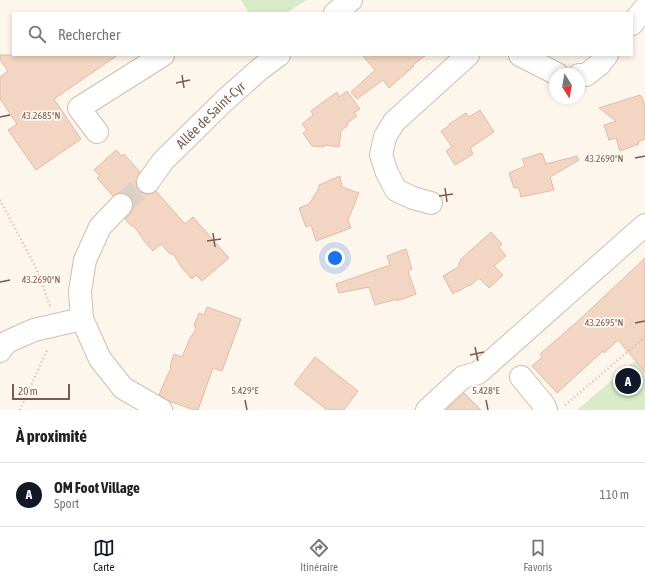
<!DOCTYPE html>
<html lang="fr">
<head>
<meta charset="utf-8">
<style>
	:root { --surface:#fff; --page:#f6f6f6; --text:#222; --muted:#767676; --line:#e0e0e0; --accent:#111827 }
	body { margin:0; font-family:"Asap Condensed",sans-serif; background:var(--page); color:var(--text) }
	.compass { position:absolute; left:549px; top:68px; width:36px; height:36px; border-radius:50%; background:var(--surface); box-shadow:0 2px 6px #0003; rotate:169deg }
	.scale { position:absolute; left:12px; bottom:10px; width:58px; box-sizing:border-box; padding-left:4px; border:2px solid #7a5c4d; border-top:0; font-size:11px; line-height:14px; white-space:nowrap; color:#7a5c4d; -webkit-text-stroke:3px #fffaf3; paint-order:stroke }
	.you { position:absolute; left:335px; top:258px; width:14px; height:14px; margin:-10px; border:3px solid #fff; border-radius:50%; background:#1a73e8; box-shadow:0 0 0 6px #1a73e833 }
	.badge { display:grid; place-items:center; width:26px; height:26px; border-radius:50%; background:var(--accent); color:#fff; font-size:13px; font-weight:700 }
	.pin { position:absolute; translate:-50% -50%; border:2px solid #fff; box-shadow:0 1px 4px #0006 }
	.list { margin:0; padding:0; list-style:none }
	h2 { display:flex; justify-content:space-between; align-items:center; height:52px; margin:0; padding:0 16px; font-size:17px }
	h2 small { font-size:13px; font-weight:400; color:var(--muted) }
	.list li { display:grid; grid-template-columns:26px 1fr auto; gap:12px; align-items:center; box-sizing:border-box; height:64px; padding:0 16px; border-top:1px solid var(--line) }
	.list b { display:block; font-size:15px; white-space:nowrap }
	.list p { margin:0; font-size:13px; white-space:nowrap; color:var(--muted) }
	.list em { font-size:13px; font-style:normal; color:var(--muted) }
	.icon { flex:none; width:22px; height:22px; fill:none; stroke:currentColor; stroke-width:2; stroke-linecap:round; stroke-linejoin:round }
	.map { position:relative; flex:none; width:645px; height:410px; overflow:hidden }
	.search { position:absolute; background:var(--surface); box-shadow:0 2px 6px #0003; left:12px; right:12px; top:12px; height:44px; display:flex; align-items:center; gap:10px; box-sizing:border-box; padding:0 14px; border-radius:0px; color:var(--muted); font-size:15px }
	.sheet { height:116px; background:var(--surface) }
	nav { display:flex; justify-content:space-around; align-items:center; box-sizing:border-box; height:56px; border-top:1px solid var(--line); background:var(--surface); font-size:11px; color:var(--muted) }
	nav a { display:grid; justify-items:center; gap:2px }
	nav .on { color:var(--accent) }
	.map>svg:first-child { display:block }
	.green { fill:#d8ecc9 }
	.building { fill:#f3d5c3; stroke:#e6bba3 }
	.lines { fill:none; stroke-linecap:round; stroke-linejoin:round }
	.minor-tunnel { stroke:#dcd0c4; stroke-width:22; stroke-dasharray:22 11; stroke-linecap:butt }
	.minor-casing { stroke:#d1beb0; stroke-width:24 }
	.path { stroke:#d9b8a5; stroke-width:2.5; stroke-dasharray:1 3; stroke-linecap:butt }
	.minor { stroke:#fff; stroke-width:22 }
	.ticks { fill:none; stroke:#7a5c4d; stroke-width:1.5 }
	.labels { text-anchor:middle; dominant-baseline:central; stroke-width:3.5; stroke-linejoin:round; paint-order:stroke }
	.street-label { font-size:14px; fill:#7a5c4d; stroke:#fffaf3 }
	.ticks-label { font-size:10px; text-anchor:middle; fill:#7a5c4d; stroke:#fffaf3; stroke-width:3.5; stroke-linejoin:round; paint-order:stroke }
</style>
</head>
<body>
<div class="map">
<svg width="645" height="410" viewBox="0 0 645 410">
	<rect width="100%" height="100%" fill="#fdf6ec"/>
	<path class="green" d="M241 0H307L286 13H249Z
		M645 352V410H577Z"/>
	<path class="building" d="M0 55H118L54 99 81 139 36 170 8 130 17 124 0 99V77L8 71 0 60Z
		M362 55H426L413 65 414 66 389 88 383 80 357 99 351 92 375 70Z
		M347 91 360 109 354 113 357 116 347 123 348 125 341 131 339 147 324 145V147L312 146 303 133 307 130 302 124 313 115 311 111 337 92 339 97Z
		M640 95 641 97H642L645 106V139L638 142 639 144 620 151 616 138 609 140 604 125 616 121 599 108Z
		M480 110 494 132 470 148 473 154 455 165 446 151 452 147 441 131 450 125 449 124 466 113 469 117Z
		M116 150 122 156 124 154 140 172 136 181 137 188 140 192 147 194 153 193 156 191 185 224 193 217 229 258 202 281 196 275 192 279 182 268 173 254H170L161 244 153 251 144 241 134 226H131L125 219 130 214 133 208V202L130 196 124 193H118L113 196 97 178 100 176 94 170Z
		M542 153 546 164 577 156 579 160 550 177 554 190 521 197 519 188H514L509 173 525 166 522 159Z
		M340 176 342 187 359 193 348 220 351 228 316 241 311 225 306 227 299 208 309 204 319 188V185Z
		M491 232 502 244 499 247 506 256 494 266 503 275 489 288 479 278 470 286 469 285 457 292 456 291 453 294 443 276 460 266 458 264 461 261 460 260Z
		M406 249 412 269 408 271 416 294 397 301V299L375 305 369 287 339 293 336 284 390 265 387 256Z
		M645 258V372L618 340 604 353 603 351 557 393 532 366 542 357 540 354 578 321Z
		M207 307 241 319 222 371 213 368 198 410H194L169 401 159 395 164 383 171 368 170 366 174 354 182 357 190 338 196 329 194 325 199 313 204 315Z
		M315 357 358 391 344 410H327L294 384Z
		M464 393 481 410H446Z"/>
	<g class="lines">
		<path class="minor-tunnel" d="M121 205 148 182"/>
		<g class="minor-casing">
			<g id="minor">
				<path d="M335 13 351 0"/>
				<path d="M632 24 645 8"/>
				<path d="M520 55 557 74"/>
				<path d="M579 75H586L600 64 607 55"/>
				<path d="M97 132 79 108 163 55"/>
				<path id="s1" d="M148 182 163 161 224 101 260 69 279 55"/>
				<path d="M431 203 413 198 396 190 387 173 381 155 385 137 394 122 468 55"/>
				<path d="M121 205 100 227 85 260 80 291 82 319 100 359 123 388 161 410"/>
				<path d="M0 351 7 342 34 330 82 319"/>
				<path d="M521 377 544 405 546 410"/>
				<path d="M427 410 463 377 478 373 645 225"/>
			</g>
		</g>
		<path class="path" d="M0 200 36 268 44 289 50 306
			M565 405 645 337
			M20 410 48 348"/>
		<use href="#minor" class="minor"/>
	</g>
	<path class="ticks" d="M182 75 184 88M176 83 190 80M0 117 10 115M635 158 645 156M445 188 447 202M439 196 453 194M213 233 215 247M207 241 221 239M0 282 10 280M635 323 645 321M475 347 478 361M470 355 484 352M245 400 247 410M486 400 488 410"/>
	<g class="labels">
		<g class="street-label">
			<text stroke="none"><textPath href="#s1" startOffset="92">Allée de Saint-Cyr</textPath></text>
		</g>
	</g>
	<g class="ticks-label">
		<text x="41" y="119">43.2685°N</text>
		<text x="604" y="162">43.2690°N</text>
		<text x="41" y="283">43.2690°N</text>
		<text x="604" y="326">43.2695°N</text>
		<text x="245" y="394">5.429°E</text>
		<text x="486" y="394">5.428°E</text>
	</g>
</svg>
<svg class="compass" viewBox="-18 -18 36 36"><path d="M0-13l5 13h-10z" fill="#e53935"/><path d="M0 13l5-13h-10z" fill="#767676"/></svg>
<div class="scale">20 m</div>
<div class="you"></div>
<div class="pin badge" style="left:628px;top:381px">A</div>
<div class="search"><svg class="icon" aria-label="search" viewBox="0 0 24 24"><circle cx="10" cy="10" r="6"/><path d="M15 15l6 6"/></svg>Rechercher</div>
</div>
<section class="sheet">
<h2>À proximité<small></small></h2>
<ul class="list">
<li><span class="badge">A</span><div><b>OM Foot Village</b><p>Sport</p></div><em>110 m</em></li>
</ul>
</section>
<nav>
<a class="on"><svg class="icon" aria-label="map" viewBox="0 0 24 24"><path d="M3 6l6-2 6 2 6-2v14l-6 2-6-2-6 2zM9 4v14M15 6v14"/></svg>Carte</a>
<a><svg class="icon" aria-label="directions" viewBox="0 0 24 24"><path d="M12 3l9 9-9 9-9-9zM9 14v-3h6M13 9l2 2-2 2"/></svg>Itinéraire</a>
<a><svg class="icon" aria-label="saved" viewBox="0 0 24 24"><path d="M7 4h10v16l-5-4-5 4z"/></svg>Favoris</a>
</nav>
</body>
</html>
